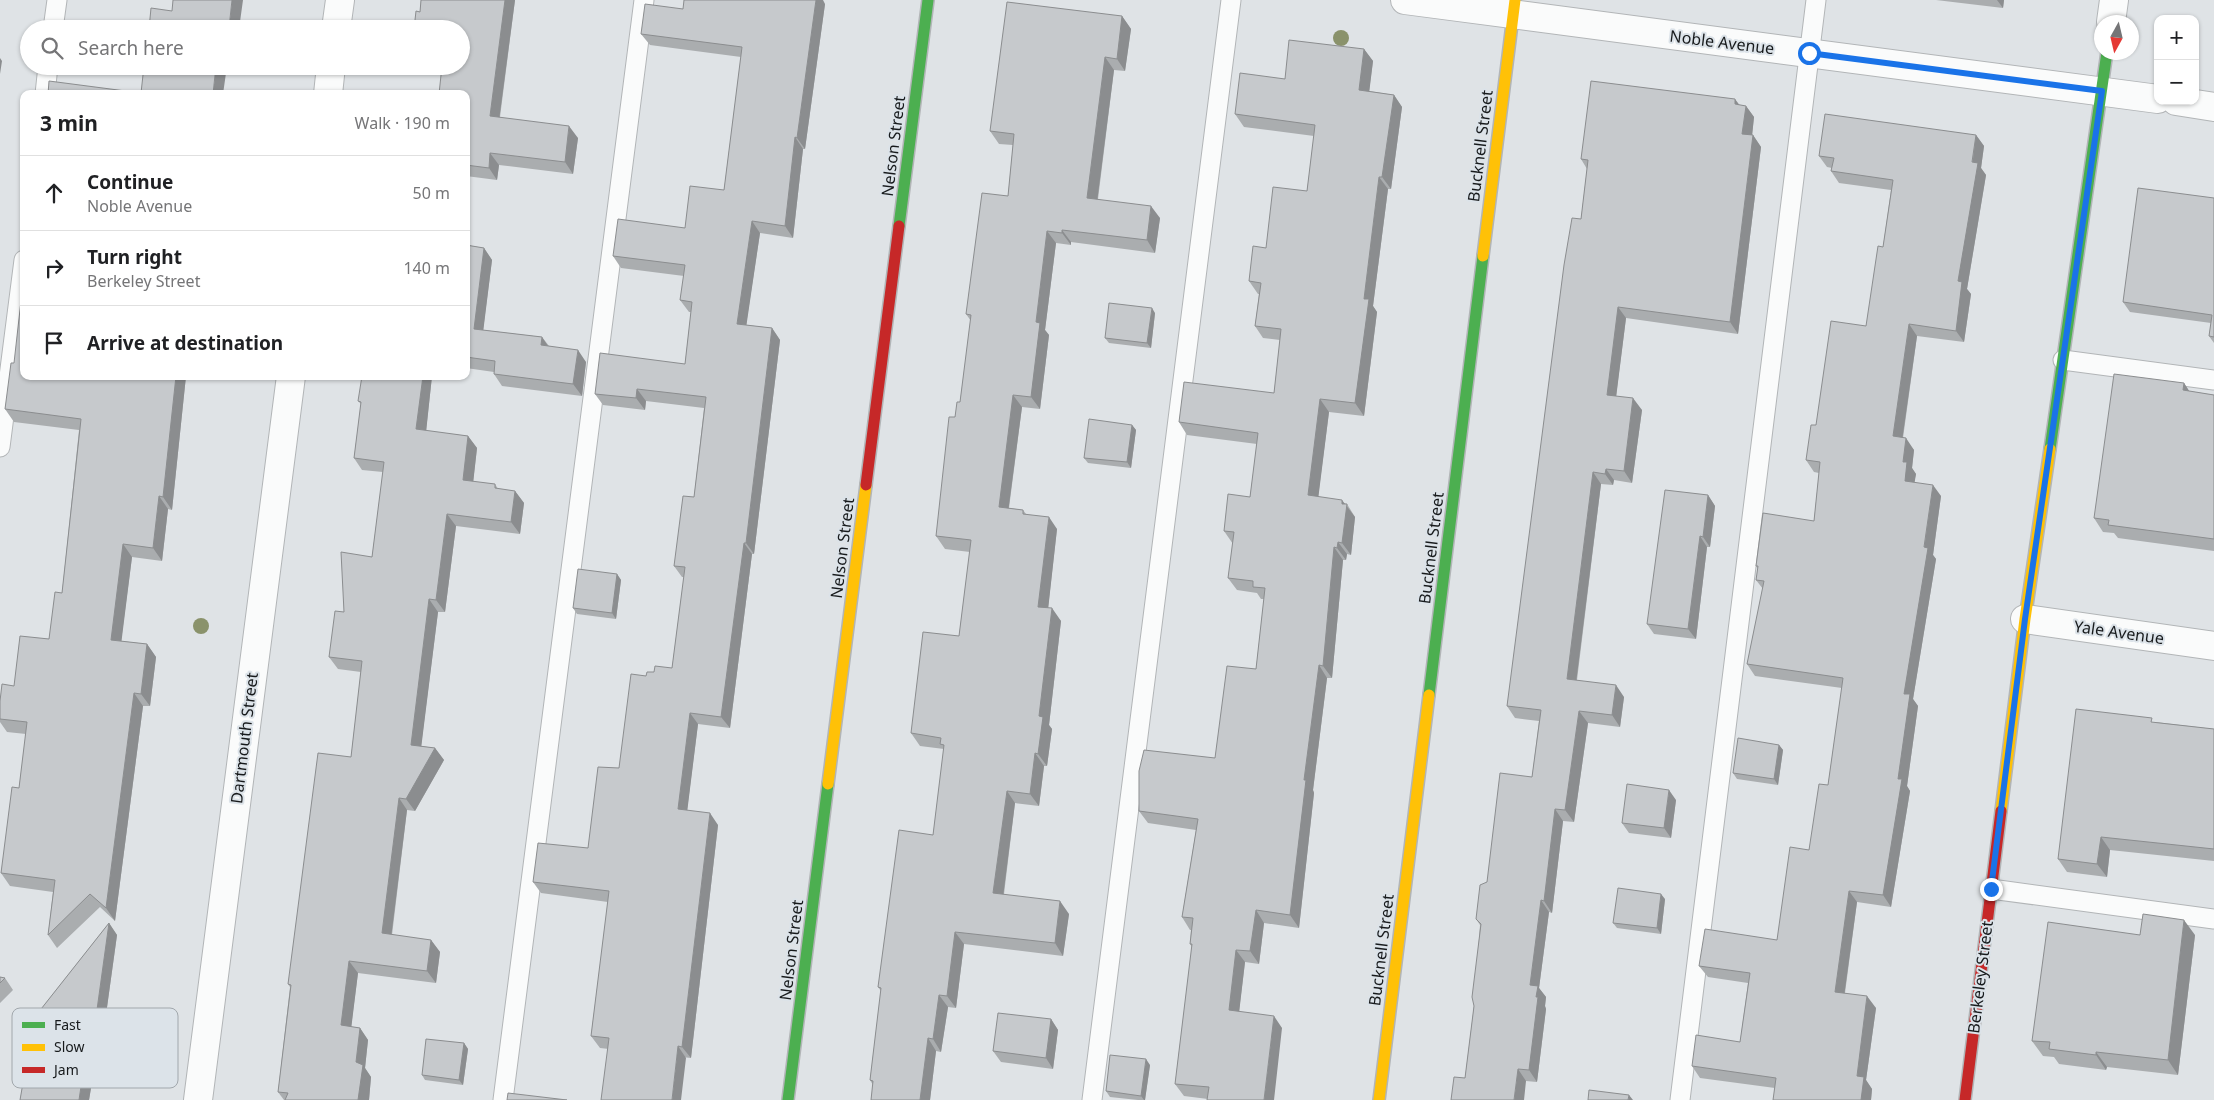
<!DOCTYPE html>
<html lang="en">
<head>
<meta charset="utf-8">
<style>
	:root { --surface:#fff; --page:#f6f6f6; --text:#202124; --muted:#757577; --line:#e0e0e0 }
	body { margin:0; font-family:"Noto Sans",sans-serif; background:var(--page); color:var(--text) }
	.controls { position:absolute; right:15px; top:15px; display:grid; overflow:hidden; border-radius:10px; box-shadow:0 1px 4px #0004 }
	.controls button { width:45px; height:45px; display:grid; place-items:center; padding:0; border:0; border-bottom:1px solid var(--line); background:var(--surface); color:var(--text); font:25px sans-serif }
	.compass { position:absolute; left:2094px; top:15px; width:45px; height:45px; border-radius:50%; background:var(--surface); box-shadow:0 1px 4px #0004; rotate:188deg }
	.stop { position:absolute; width:15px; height:15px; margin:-11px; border:4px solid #1a73e8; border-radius:50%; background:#fff }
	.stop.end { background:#1a73e8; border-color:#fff; box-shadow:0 1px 5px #0008 }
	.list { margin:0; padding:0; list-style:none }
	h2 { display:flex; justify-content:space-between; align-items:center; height:65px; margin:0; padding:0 20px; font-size:21px }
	h2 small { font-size:16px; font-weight:400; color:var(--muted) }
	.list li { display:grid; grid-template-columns:32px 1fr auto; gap:15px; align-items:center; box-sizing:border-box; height:75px; padding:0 20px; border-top:1px solid var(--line) }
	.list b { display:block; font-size:19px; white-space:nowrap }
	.list p { margin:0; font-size:16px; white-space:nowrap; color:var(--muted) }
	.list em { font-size:16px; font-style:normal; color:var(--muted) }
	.icon { flex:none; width:28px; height:28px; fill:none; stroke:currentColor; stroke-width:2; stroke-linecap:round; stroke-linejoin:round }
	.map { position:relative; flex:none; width:2214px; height:1100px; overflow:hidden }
	.search { position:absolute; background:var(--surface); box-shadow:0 1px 4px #0004; left:20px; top:20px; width:450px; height:55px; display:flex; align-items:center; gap:12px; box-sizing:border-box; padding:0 18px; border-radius:28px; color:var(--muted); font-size:19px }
	.panel { position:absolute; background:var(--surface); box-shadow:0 1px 4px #0004; left:20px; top:90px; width:450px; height:290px; border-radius:10px }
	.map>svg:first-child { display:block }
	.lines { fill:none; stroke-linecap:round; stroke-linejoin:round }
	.lane-casing { stroke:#b2b5b7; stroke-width:21 }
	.street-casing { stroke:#b2b5b7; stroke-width:30 }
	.fast-casing { stroke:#b2b5b7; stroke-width:14 }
	.slow-casing { stroke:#b2b5b7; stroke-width:14 }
	.jam-casing { stroke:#b2b5b7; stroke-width:14 }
	.lane { stroke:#fafbfb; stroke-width:19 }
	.street { stroke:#fafbfb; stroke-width:28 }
	.fast { stroke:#4caf50; stroke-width:11 }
	.slow { stroke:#ffc107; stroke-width:11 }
	.jam { stroke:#c62828; stroke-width:11 }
	.tree { fill:#8a926b }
	.wall { fill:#aaadaf }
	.shaded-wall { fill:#8b8d8f }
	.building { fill:#c6c9cc; stroke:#8b8d8f }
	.route { stroke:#1a73e8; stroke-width:6 }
	.labels { text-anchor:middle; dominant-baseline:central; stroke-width:4; stroke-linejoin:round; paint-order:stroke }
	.street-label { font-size:16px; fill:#171a1c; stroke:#dce3e9 }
	.key { fill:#dce3e9; stroke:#a1a7ac; stroke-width:1 }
	.key-label { font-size:14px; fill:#171a1c }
</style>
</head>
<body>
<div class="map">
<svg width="2214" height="1100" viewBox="0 0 2214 1100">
	<rect width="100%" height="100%" fill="#dfe3e6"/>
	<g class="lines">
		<g class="lane-casing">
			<path id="lane" d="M53 29 57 0
				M45 94 48 66
				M2063 360 2214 380
				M0 447 24 260
				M1991 889 2214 919
				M503 1100 644 0
				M1092 1100 1231 0
				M1680 1100 1816 0"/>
		</g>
		<g class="street-casing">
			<path id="street" d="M1405 0 2158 99
				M2111 22 2114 0
				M336 29 340 0
				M328 94 331 66
				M2176 101 2214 107
				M2025 619 2214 646
				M198 1100 291 376"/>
		</g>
		<g class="fast-casing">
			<path id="fast" d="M899 226 928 0
				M2050 449 2107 52
				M1429 695 1483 256
				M788 1100 828 784"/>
		</g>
		<g class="slow-casing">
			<path id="slow" d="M1483 256 1515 0
				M828 784 866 485
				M2001 811 2025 619 2050 449
				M1379 1100 1429 695"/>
		</g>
		<g class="jam-casing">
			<path id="jam" d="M866 485 899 226
				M1965 1100 2001 811"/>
		</g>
		<use href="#lane" class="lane"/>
		<use href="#street" class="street"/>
		<use href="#fast" class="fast"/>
		<use href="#slow" class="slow"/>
		<use href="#jam" class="jam"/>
	</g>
	<g class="tree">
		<circle cx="1341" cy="38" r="8"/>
		<circle cx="201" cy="626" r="8"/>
	</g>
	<path class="wall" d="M421 0H515L500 117 578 138 573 174 499 165 497 180 466 176V94L442 70 419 66H461L420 12Z
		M1936 0H2004L2003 8Z
		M825 4 805 149H803L793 238 760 233 746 325 772 328 780 340 754 554H752L730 728 698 724 687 810 718 825 691 1058 600 1048 591 1036 608 902 541 893 533 882 588 848 619 768 646 676 654 672 672 668 684 577H682L674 566 694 497 704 408 646 401 645 410 603 405 595 394 685 364 691 312H689L680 300 684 276 621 268 613 256 685 228 724 190 741 57 650 45 641 34 683 9Z
		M1122 16 1131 29 1125 71 1114 70 1098 199 1160 218 1155 253 1071 242V245L1056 243 1045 330 1049 335 1040 409 1022 407 1009 508 1023 510 1026 514 1057 529 1048 608 1061 621 1049 725 1052 729 1047 766H1044L1039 806 1015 803 1004 894 1069 914 1063 956 964 944 956 1008 948 1007 941 1052 936 1051 930 1100H871L873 1085 870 1080 881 991 878 987 933 835 944 749 920 746 911 733 959 636 970 552 945 549 936 536 955 417 960 402 971 321 966 314 1008 196 1013 145 999 144 990 131Z
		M1364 49 1373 61 1369 91 1394 95 1402 107 1391 189H1388L1373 306 1377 312 1364 416 1329 412 1318 497 1347 504 1355 517 1351 555 1347 554 1346 560H1343L1332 678H1327L1313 790 1314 793 1299 928 1264 923 1259 964 1245 962 1239 1011 1282 1028 1208 1099 1184 1096 1175 1084 1192 947 1190 944 1191 930H1190L1182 917 1196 830 1148 823 1139 811 1215 758 1256 669 1264 599H1261L1257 593 1237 590 1228 578 1233 544 1224 531 1250 497 1257 444 1187 435 1179 422 1274 393 1280 340 1263 338 1255 326 1259 294H1258L1249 281 1266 248 1307 191 1314 136 1244 127 1235 114 1285 79Z
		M1739 105 1746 106 1754 117 1752 135H1753L1761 147 1738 334 1626 318 1616 396 1642 410 1632 483 1614 480 1613 485 1601 484 1577 680 1624 697 1620 727 1588 723 1574 822 1563 821 1552 913 1549 912 1539 988 1546 997 1545 1006 1546 1009 1537 1082 1526 1081 1465 1078 1474 1006 1480 925 1476 919 1487 882 1532 777 1539 721 1515 718 1507 706 1581 219 1587 169 1581 159Z
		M1976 135 1984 146 1981 168 1986 175 1967 289 1971 294 1964 342 1917 336 1903 438 1914 450 1912 468 1916 474 1914 482 1941 496 1933 555 1936 559 1913 699 1918 706 1907 786 1910 791 1891 907 1857 902 1845 993 1876 1008 1866 1080 1872 1089 1871 1100H1773L1775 1088 1700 1078 1692 1066 1740 1042 1748 983 1708 977 1699 966 1777 940 1809 850 1828 785 1842 688 1755 676 1747 664 1763 589 1756 580 1758 569 1756 566 1814 521 1819 473 1814 472 1806 460 1816 425 1866 326 1883 247 1891 190 1839 183 1831 171 1832 168 1827 167 1819 156Z
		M2214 198V343L2209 336 2211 323 2130 312 2123 302Z
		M466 245 484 248 492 260 483 330 542 337 549 346 586 362 582 396 502 386 494 374V372L466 368Z
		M1155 313 1151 348 1109 343 1105 338Z
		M14 363 186 376 172 510 168 509 162 561 132 557 121 641 147 644 156 657 150 706H143L115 921 100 907 57 948 48 935 53 892 10 886 1 873 19 788 26 734 7 732 0 722V701L14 686 49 639 62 593 79 430 14 422 5 409Z
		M432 376 426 431 468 436 477 448 473 482 495 484 498 489 515 491 524 503 520 534 456 526 445 612H438L421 746 435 748 444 760 415 811 407 810 392 935 431 940 440 952 436 983 358 973 351 1027 360 1028 368 1040 365 1068 371 1077 369 1100H284L278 1092 290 987 288 984 351 757 361 672 338 669 329 657 344 612 372 557 383 472 362 470 354 458 361 404 358 401Z
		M2184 383 2189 391 2214 395V551L2118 538 2114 533 2103 532 2094 518Z
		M1132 425 1136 430 1131 468 1088 463 1084 458Z
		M1708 495 1715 506 1710 547H1707L1696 639 1654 634 1647 624Z
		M617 574 621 580 616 619 577 614 573 608Z
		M2155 722 2214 729V861L2110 850 2107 877 2067 872 2058 859Z
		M1779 745 1783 750 1778 785 1737 779 1733 773Z
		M1676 800 1671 838 1629 833 1622 823Z
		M1665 899 1661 934 1617 928 1613 923Z
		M109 923 117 935 100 1058H96L89 1100H20L28 1054 23 1053 15 1042Z
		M2140 935H2195L2178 1075 2107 1067 2106 1070 2059 1064 2054 1057 2043 1056 2032 1041Z
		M0 977 5 978 13 990 0 1003Z
		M1051 1019 1058 1030 1053 1069 1001 1062 993 1051Z
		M464 1043 468 1049 463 1085 425 1080 422 1075Z
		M1150 1065 1145 1100H1138L1110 1097 1106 1091Z"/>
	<path class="shaded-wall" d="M232 0H243L239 29H230L229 28Z
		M505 0H515L498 128 490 116Z
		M816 0H823L825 4 805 149 797 138Z
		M1997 0H2004L2003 8Z
		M1122 16 1131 29 1125 71 1117 59Z
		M1364 49 1373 61 1368 102 1359 90Z
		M1105 57 1114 70 1096 210 1087 198Z
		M0 58 2 61 0 74Z
		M216 66H227L223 94H213Z
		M1394 95 1402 107 1391 189 1382 177Z
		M1735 99 1744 111 1735 104Z
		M1746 106 1754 117 1751 146 1742 134Z
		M569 126 578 138 573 174 565 162Z
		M1753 135 1761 147 1738 334 1730 322Z
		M1976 135 1984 146 1981 168 1986 175 1967 289 1971 294 1964 342 1956 331 1958 281Z
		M795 137 803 149 793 238 785 226Z
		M490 153 499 165 497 180 489 168Z
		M1379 177 1388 189 1373 306 1377 312 1364 416 1355 403 1364 299Z
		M1151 206 1160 218 1155 253 1147 240Z
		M752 221 760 233 745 335 737 324Z
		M1062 230 1071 242V245L1062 233Z
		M1047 231 1056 243 1045 330 1049 335 1040 409 1031 397 1036 322Z
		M484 248 492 260 482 341 474 329Z
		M1618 307 1626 318 1615 406 1607 395Z
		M1152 308 1155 313 1151 348 1147 343Z
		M1909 324 1917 336 1901 448 1893 436Z
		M772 328 780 340 754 554 746 543Z
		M542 337 550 349 541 345Z
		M578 350 586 362 582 396 573 384Z
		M176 376H186L172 510 163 497Z
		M423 376H432L425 442 416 429Z
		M2184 383 2193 397 2183 390Z
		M637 389 646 401 645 410 636 398Z
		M1013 395 1022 407 1007 520 999 507Z
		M1633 398 1642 410 1632 483 1624 471Z
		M1320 399 1329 412 1317 508 1308 495Z
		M1132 425 1136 430 1131 468 1127 462Z
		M468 436 477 448 472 493 463 480Z
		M1906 438 1914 450 1912 468 1916 474 1913 492 1905 481 1903 462Z
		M1606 469 1614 480 1613 485 1605 474Z
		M1593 472 1601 484 1575 691 1567 679Z
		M1933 485 1941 496 1933 555 1936 559 1913 699 1918 706 1907 786 1910 791 1891 907 1883 895 1898 779 1904 694Z
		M515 491 524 503 520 534 511 522Z
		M1708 495 1715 506 1710 547 1703 537Z
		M159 496 168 509 162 561 153 548Z
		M1342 500 1355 517 1351 555 1342 543Z
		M447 514 456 526 445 612 436 600Z
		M1049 517 1057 529 1047 619 1038 607Z
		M1700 536 1707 547 1696 639 1688 629Z
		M1338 542 1347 554 1346 560 1337 548Z
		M744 543 752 554 730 728 721 717Z
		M123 544 132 557 120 653 111 640Z
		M1334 547 1343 560 1332 678 1323 666Z
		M617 574 621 580 616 619 612 613Z
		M429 599 438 612 420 757 411 745Z
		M1052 608 1061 621 1049 725 1052 729 1047 766 1038 754 1039 716Z
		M147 644 156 657 150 706 141 694Z
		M1319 665 1327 678 1313 790 1314 793 1299 928 1290 915 1304 780Z
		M1616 685 1624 697 1620 727 1612 715Z
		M134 693 143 706 115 921 106 908Z
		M1579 711 1588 723 1574 822 1565 810Z
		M690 713 698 724 686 821 678 809Z
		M1779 745 1783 750 1778 785 1774 779Z
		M435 748 444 760 415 811 406 799Z
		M1035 753 1044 766 1039 806 1030 794Z
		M1669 790 1676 800 1671 838 1664 828Z
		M1007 791 1015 803 1002 905 993 893Z
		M399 798 407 810 390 946 382 933Z
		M1555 809 1563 821 1552 913 1544 901Z
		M710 813 718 825 691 1058 682 1047Z
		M2101 837 2110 850 2107 877 2097 864Z
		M1849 891 1857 902 1843 1004 1835 992Z
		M1661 894 1665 899 1661 934 1657 928Z
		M1541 900 1549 912 1539 988 1546 997 1545 1006 1546 1009 1537 1082 1529 1070 1530 985Z
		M1060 901 1069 914 1063 956 1055 943Z
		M1256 910 1264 923 1259 964 1250 951Z
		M2184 920 2195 935 2178 1075 2168 1060Z
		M109 923 117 935 100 1058 92 1046Z
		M955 932 964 944 956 1008 947 996Z
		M431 940 440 952 436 983 427 971Z
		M1236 950 1245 962 1238 1022 1229 1010Z
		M349 961 358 973 350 1038 341 1025Z
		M939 995 948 1007 941 1052 933 1039Z
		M1867 996 1876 1008 1866 1080 1872 1089 1871 1100H1861L1857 1076Z
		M1274 1016 1282 1028 1274 1100H1264Z
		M1051 1019 1058 1030 1053 1069 1046 1058Z
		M360 1028 368 1040 365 1068 371 1077 369 1100H358L356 1062Z
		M928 1038 936 1051 930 1100H920Z
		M464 1043 468 1049 463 1085 459 1080Z
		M87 1046 96 1058 89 1100H79Z
		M678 1046 686 1058 681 1100H672Z
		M2096 1052 2107 1067 2106 1070 2096 1055Z
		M1146 1059 1150 1065 1145 1100H1144L1141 1096Z
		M1518 1069 1526 1081 1524 1100H1514Z
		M1629 1095 1633 1100H1628Z"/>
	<path class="building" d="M173 0H232L229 28 220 27V29H149L151 8 172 11Z
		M421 0H505L490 116 569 126 565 162 490 153 489 168 466 165V94H439L442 66H461V29H414L416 11 420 12Z
		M684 0H816L797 138 795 137 785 226 752 221 737 324 772 328 746 543H744L721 717 690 713 678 809 710 813 682 1047 678 1046 672 1100H601L609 1038 591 1036 609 891 533 882 538 843 588 848 598 767 619 768 631 674 646 676 647 672H654L655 666 672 668 685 567 674 566 683 496 694 497 706 397 637 389 636 398 595 394 600 353 685 364 692 302 680 300 685 265 613 256 618 219 685 228 690 186 724 190 742 47 641 34 645 4 683 9Z
		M1007 2 1122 16 1117 59 1105 57 1087 198 1151 206 1147 240 1062 230V233L1047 231 1036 322 1040 323 1031 397 1013 395 999 507 1023 510V514L1049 517 1038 607 1052 608 1039 716 1043 717 1038 754 1035 753 1030 794 1007 791 993 893 1060 901 1055 943 955 932 947 996 939 995 933 1039 928 1038 920 1100H871L873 1081 870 1080 881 988 878 987 899 830 933 835 944 745 940 744 941 738 911 733 923 632 959 636 971 540 936 536 949 417H955L957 402H960L971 315 966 314 982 193 1008 196 1014 134 990 131Z
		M1289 40 1364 49 1359 90 1394 95 1382 177H1379L1364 299H1369L1355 403 1320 399 1308 495 1342 500V504H1347L1342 543 1338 542 1337 548 1334 547 1323 666 1319 665 1304 780H1306L1290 915 1256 910 1250 951 1236 950 1229 1010 1274 1016 1264 1100H1207L1209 1087 1175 1084 1192 944H1190L1193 918 1182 917 1198 819 1139 811V771L1144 750 1215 758 1227 666 1256 669 1265 588 1253 587V581L1228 578 1234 532 1224 531 1228 494 1250 497 1258 433 1179 422 1184 382 1274 393 1281 329 1255 326 1261 283 1249 281 1253 246 1266 248 1273 187 1307 191 1315 125 1235 114 1240 73 1285 79Z
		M144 66H216L213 94H48L49 81 141 93Z
		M1591 81 1735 99V104L1746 106 1742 134 1753 135 1730 322 1618 307 1607 395 1633 398 1624 471 1606 469 1605 474 1593 472 1567 679 1616 685 1612 715 1579 711 1565 810 1555 809 1544 901 1541 900 1530 985 1538 986 1536 997H1538L1529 1070 1518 1069 1514 1100H1451L1454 1077 1465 1078 1474 1006 1472 997 1481 924 1476 919 1480 885 1487 882 1500 773 1532 777 1541 710 1507 706 1564 265 1572 218 1581 219 1588 160 1581 159Z
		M1825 114 1976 135 1972 162 1978 163 1958 281 1962 282 1956 331 1909 324 1893 436 1906 438 1903 462H1907L1905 481 1933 485 1924 547 1928 548 1904 694H1910L1898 779H1902L1883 895 1849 891 1835 992 1867 996 1857 1076 1864 1077 1861 1100H1773L1776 1078 1692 1066 1696 1035 1740 1042 1750 973 1699 966 1705 929 1777 940 1790 847 1809 850 1819 784 1828 785 1843 678 1747 664 1764 581 1756 580 1758 566H1756L1763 513 1814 521 1820 462 1806 460 1811 425H1816L1831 321 1866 326 1878 246 1883 247 1893 180 1831 171 1834 158 1819 156Z
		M2138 188 2214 198V337L2209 336 2212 315 2123 302Z
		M466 245 484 248 474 329 542 337 541 345 578 350 573 384 494 374 495 361 466 357Z
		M24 274V376H176L163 497 159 496 153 548 123 544 111 640 147 644 141 694 134 693 106 908 90 894 48 935 55 880 1 873 12 787 19 788 27 722 0 719V701L2 684 14 686 20 636 49 639 55 592 62 593 81 419 5 409 11 363H14Z
		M1109 303 1152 308 1147 343 1105 338Z
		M2114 374 2184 383 2183 390 2214 395V539L2108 525 2109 520 2094 518Z
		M362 376H423L416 429 468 436 463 480 495 484V488L515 491 511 522 447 514 436 600 429 599 411 745 435 748 406 799 399 798 382 933 431 940 427 971 349 961 341 1025 360 1028 356 1062 363 1065 358 1100H285L288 1093 278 1092 291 985 288 984 318 753 351 757 362 661 329 657 335 611 344 612 341 552 372 557 384 462 354 458 361 402 358 401Z
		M1089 419 1132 425 1127 462 1084 458Z
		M1665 490 1708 495 1703 537 1700 536 1688 629 1647 624Z
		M578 569 617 574 612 613 573 608Z
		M2076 709 2152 718 2151 722 2214 729V849L2101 837 2097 864 2058 859Z
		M1738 738 1779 745 1774 779 1733 773Z
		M1627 784 1669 790 1664 828 1622 823Z
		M1618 888 1661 894 1657 928 1613 923Z
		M2143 914 2184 920 2168 1060 2096 1052V1055L2049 1049 2050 1042 2032 1041 2048 922 2140 935Z
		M109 923 92 1046H87L79 1100H20L30 1043 15 1042Z
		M0 977 5 978 0 983Z
		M998 1013 1051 1019 1046 1058 993 1051Z
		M426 1039 464 1043 459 1080 422 1075Z
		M1110 1055 1146 1059 1141 1096 1106 1091Z
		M1589 1090 1629 1095 1628 1100H1588Z
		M508 1093 567 1100H507Z"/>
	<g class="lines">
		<path class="route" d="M1809 53 2102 91 2025 619 1991 889"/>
	</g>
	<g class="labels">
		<g class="street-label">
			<text transform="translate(1722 42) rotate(7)">Noble Avenue</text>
			<text transform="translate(893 146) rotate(-83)">Nelson Street</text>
			<text transform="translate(1480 146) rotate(-83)">Bucknell Street</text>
			<text transform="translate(842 548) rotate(-83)">Nelson Street</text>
			<text transform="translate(1431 548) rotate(-83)">Bucknell Street</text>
			<text transform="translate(2119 632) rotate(8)">Yale Avenue</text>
			<text transform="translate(244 738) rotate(-83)">Dartmouth Street</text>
			<text transform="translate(791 950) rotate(-83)">Nelson Street</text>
			<text transform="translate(1381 950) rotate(-83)">Bucknell Street</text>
			<text transform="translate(1980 977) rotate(-83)">Berkeley Street</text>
		</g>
	</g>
	<rect x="12" y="1008" width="166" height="80" rx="8" class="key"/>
	<rect x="22" y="1022" width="23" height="6" fill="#4caf50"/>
	<rect x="22" y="1044" width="23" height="7" fill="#ffc107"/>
	<rect x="22" y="1067" width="23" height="6" fill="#c62828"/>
	<g class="key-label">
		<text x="54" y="1030">Fast</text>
		<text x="54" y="1052">Slow</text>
		<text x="54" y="1075">Jam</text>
	</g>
</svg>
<div class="controls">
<button>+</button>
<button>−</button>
</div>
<svg class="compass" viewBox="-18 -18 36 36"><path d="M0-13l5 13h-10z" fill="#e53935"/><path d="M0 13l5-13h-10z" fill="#757577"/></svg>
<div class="stop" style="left:1809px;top:53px"></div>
<div class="stop end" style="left:1991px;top:889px"></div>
<div class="search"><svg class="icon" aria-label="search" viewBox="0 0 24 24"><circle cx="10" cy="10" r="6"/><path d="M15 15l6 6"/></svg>Search here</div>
<section class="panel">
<h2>3 min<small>Walk · 190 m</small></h2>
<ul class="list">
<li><svg class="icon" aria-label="ahead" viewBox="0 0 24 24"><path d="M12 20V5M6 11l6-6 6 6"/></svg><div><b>Continue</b><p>Noble Avenue</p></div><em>50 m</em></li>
<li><svg class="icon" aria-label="right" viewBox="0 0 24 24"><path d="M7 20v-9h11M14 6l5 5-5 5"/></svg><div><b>Turn right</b><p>Berkeley Street</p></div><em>140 m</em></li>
<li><svg class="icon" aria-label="arrive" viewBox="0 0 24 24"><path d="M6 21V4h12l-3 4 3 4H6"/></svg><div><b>Arrive at destination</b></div></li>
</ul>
</section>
</div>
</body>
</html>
